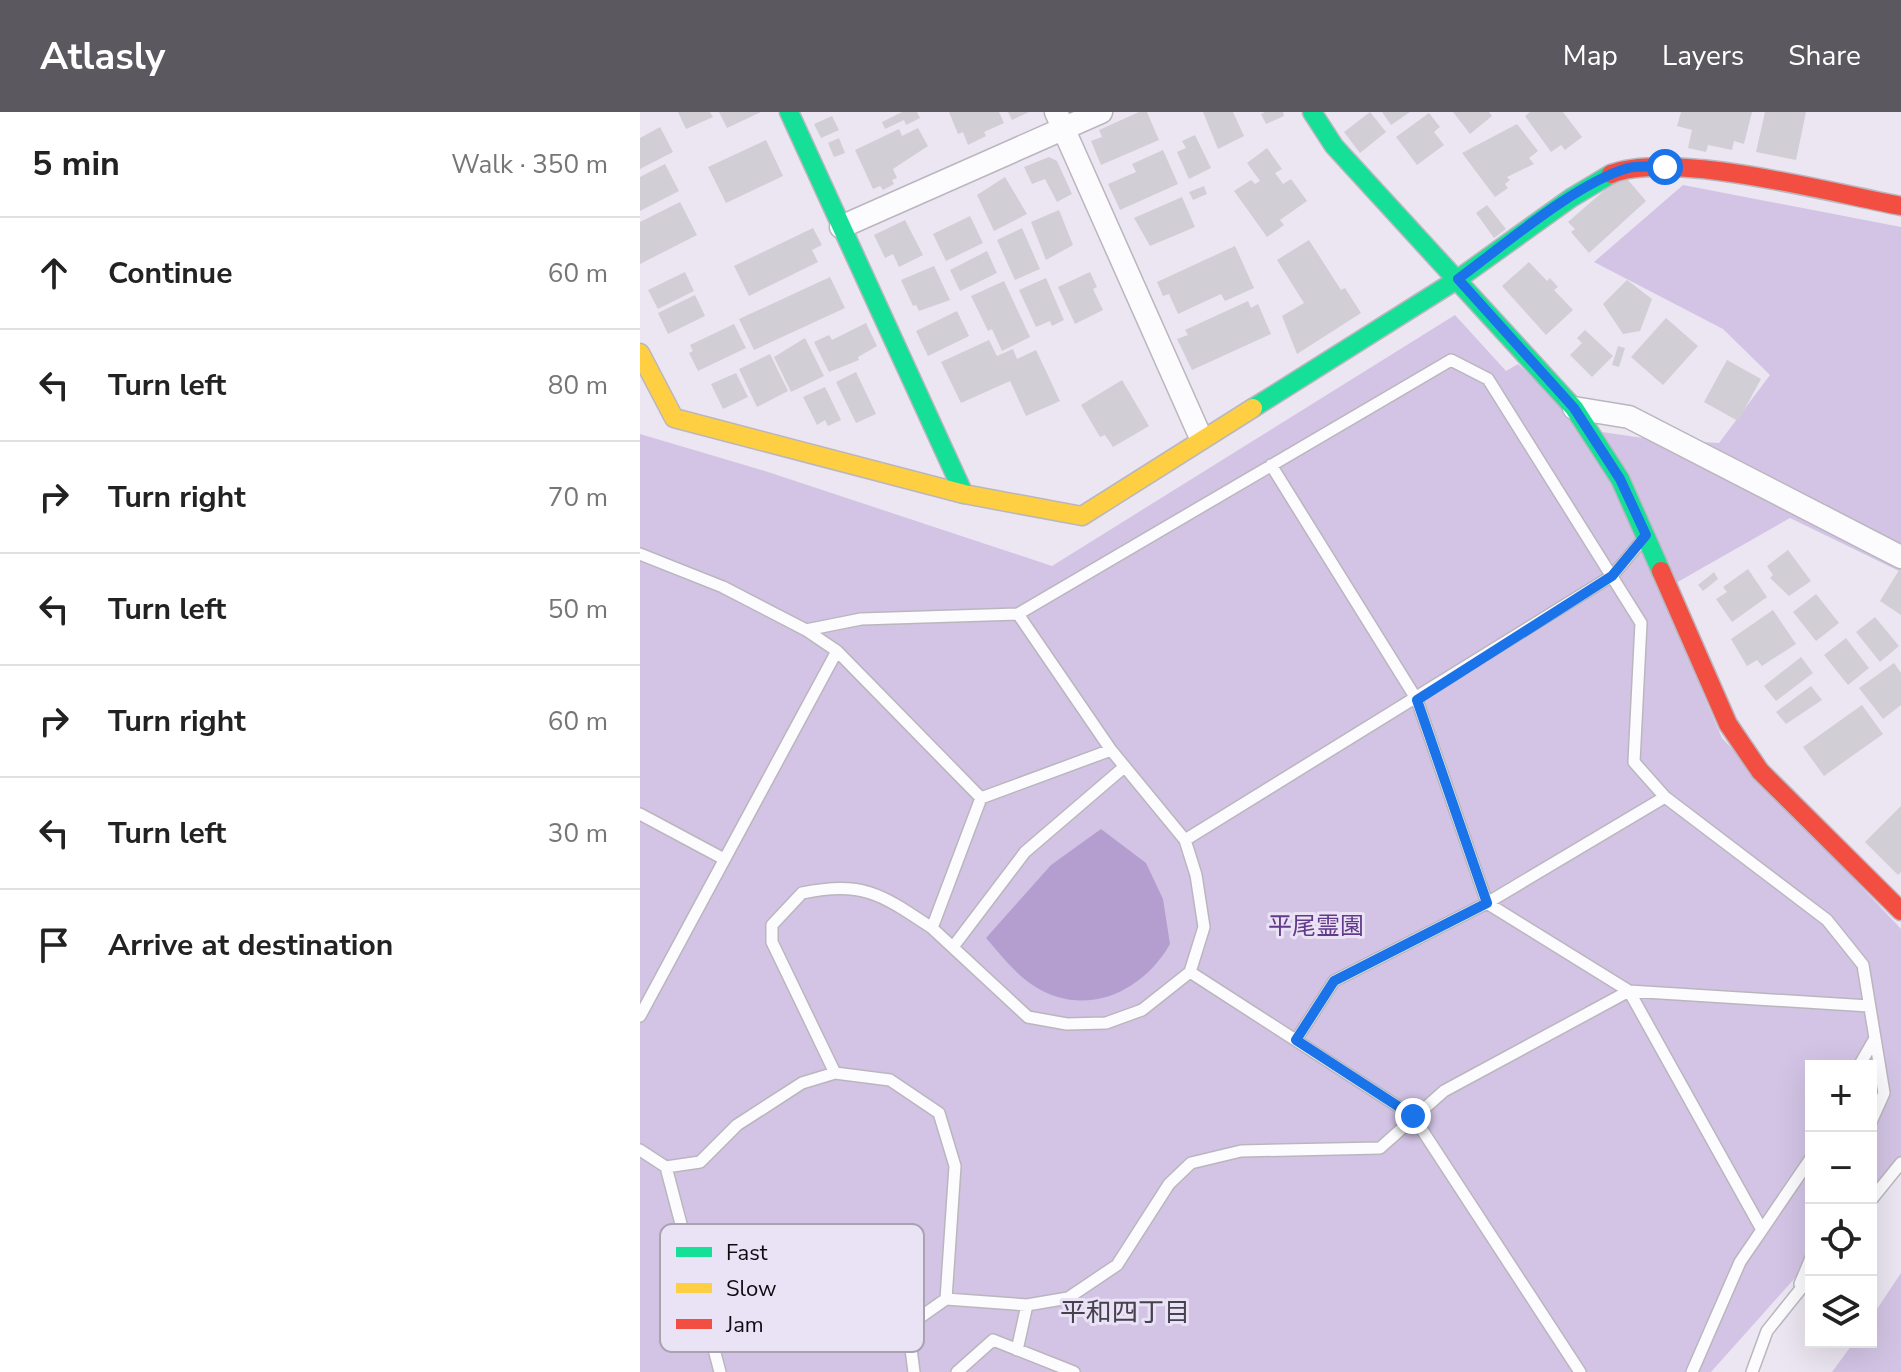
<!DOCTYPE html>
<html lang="en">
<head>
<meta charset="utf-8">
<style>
	:root { --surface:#fff; --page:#f6f6f6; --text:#222; --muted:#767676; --line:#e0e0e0; --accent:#5b585f }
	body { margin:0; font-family:"Nunito Sans","Noto Sans JP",sans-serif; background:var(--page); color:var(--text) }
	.controls { position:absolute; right:24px; bottom:24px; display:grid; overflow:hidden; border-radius:0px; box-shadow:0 8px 32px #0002 }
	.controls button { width:72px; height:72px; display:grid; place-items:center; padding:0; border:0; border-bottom:2px solid var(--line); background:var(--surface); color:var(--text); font:40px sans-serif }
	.stop { position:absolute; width:24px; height:24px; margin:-18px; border:6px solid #1a73e8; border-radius:50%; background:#fff }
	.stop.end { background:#1a73e8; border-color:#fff; box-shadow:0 2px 8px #0008 }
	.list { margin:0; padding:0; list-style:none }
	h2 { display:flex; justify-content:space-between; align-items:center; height:104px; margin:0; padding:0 32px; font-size:34px }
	h2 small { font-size:26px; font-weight:400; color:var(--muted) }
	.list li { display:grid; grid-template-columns:52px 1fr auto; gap:24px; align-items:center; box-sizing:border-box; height:112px; padding:0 32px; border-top:2px solid var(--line) }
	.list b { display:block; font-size:30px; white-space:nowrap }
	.list em { font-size:26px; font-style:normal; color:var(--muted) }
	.icon { flex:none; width:44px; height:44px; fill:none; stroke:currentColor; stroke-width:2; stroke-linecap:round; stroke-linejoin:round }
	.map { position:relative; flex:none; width:1261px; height:1260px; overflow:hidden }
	header { display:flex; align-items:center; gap:48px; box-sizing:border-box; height:112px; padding:0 40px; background:var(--accent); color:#fff }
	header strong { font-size:38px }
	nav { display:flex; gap:44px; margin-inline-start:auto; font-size:28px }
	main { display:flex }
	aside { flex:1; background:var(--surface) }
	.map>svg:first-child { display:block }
	.green { fill:#d3c4e5 }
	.water { fill:#b49ecf }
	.building { fill:#d2ced6 }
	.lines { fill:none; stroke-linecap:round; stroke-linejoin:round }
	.lane-casing { stroke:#bab6be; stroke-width:14 }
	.street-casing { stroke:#bab6be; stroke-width:25 }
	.fast-casing { stroke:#bab6be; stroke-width:21 }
	.slow-casing { stroke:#bab6be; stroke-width:21 }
	.jam-casing { stroke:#bab6be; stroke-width:21 }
	.lane { stroke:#fcfbfd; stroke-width:11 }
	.street { stroke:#fcfbfd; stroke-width:22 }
	.fast { stroke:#16e098; stroke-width:18 }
	.slow { stroke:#ffcf43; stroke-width:18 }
	.jam { stroke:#f24e42; stroke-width:18 }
	.route { stroke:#1a73e8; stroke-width:10 }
	.labels { text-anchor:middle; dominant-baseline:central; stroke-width:6; stroke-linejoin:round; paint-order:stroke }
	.park-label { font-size:24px; fill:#623a8a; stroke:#eae2f5 }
	.neighbourhood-label { font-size:26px; fill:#46404f; stroke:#eae2f5 }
	.key { fill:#eae2f5; stroke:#a8a2b1; stroke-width:2 }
	.key-label { font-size:22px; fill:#0d0b11 }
</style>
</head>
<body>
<header>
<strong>Atlasly</strong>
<nav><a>Map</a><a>Layers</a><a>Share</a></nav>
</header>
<main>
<aside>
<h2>5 min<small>Walk · 350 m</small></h2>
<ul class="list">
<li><svg class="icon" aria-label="ahead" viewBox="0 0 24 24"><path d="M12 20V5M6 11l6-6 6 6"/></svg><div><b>Continue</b></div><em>60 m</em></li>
<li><svg class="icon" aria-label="left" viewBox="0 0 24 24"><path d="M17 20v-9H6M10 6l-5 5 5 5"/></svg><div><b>Turn left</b></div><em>80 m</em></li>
<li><svg class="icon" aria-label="right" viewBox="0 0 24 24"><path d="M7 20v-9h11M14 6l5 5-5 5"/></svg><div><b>Turn right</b></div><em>70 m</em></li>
<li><svg class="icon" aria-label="left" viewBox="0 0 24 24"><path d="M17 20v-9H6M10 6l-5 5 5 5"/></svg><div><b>Turn left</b></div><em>50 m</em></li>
<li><svg class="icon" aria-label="right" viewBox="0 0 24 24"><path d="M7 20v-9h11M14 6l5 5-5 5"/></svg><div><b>Turn right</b></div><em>60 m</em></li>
<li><svg class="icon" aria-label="left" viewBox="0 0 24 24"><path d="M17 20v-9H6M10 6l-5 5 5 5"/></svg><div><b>Turn left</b></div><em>30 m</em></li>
<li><svg class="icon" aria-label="arrive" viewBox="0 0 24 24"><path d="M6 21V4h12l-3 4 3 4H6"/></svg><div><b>Arrive at destination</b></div></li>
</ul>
</aside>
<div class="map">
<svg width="1261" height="1260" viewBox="0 0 1261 1260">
	<rect width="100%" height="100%" fill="#ebe6f1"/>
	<path class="green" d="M1043 73 1261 115V460L1150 406 1020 480 1082 626 1261 817V1047L1231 1081V954H1171V1148L1071 1260H0V322L125 359 412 454 815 203 866 259 878 252 948 318 1010 327 1079 331 1130 263 1083 217 954 150Z
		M1261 1161V1260H1192L1214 1230H1231V1206Z"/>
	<path class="water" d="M461 717 506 751 523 787 530 832C503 880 445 907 394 874 375 862 361 843 346 826L411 753Z"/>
	<path class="building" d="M38 0H70L73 5 46 17Z
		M79 0H121L87 16Z
		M262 0H277L280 6 266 13 264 8 245 17 242 10Z
		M309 0H359L364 11 344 20 346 24 328 33 323 20 318 22Z
		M368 0H389L372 8Z
		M499 0H507L519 28 461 53 451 29 462 25 459 18Z
		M563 0H593L604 24 578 37Z
		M625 0H643L644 4 626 12 621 2Z
		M730 0 746 20 720 41 704 20Z
		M742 0H770L751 13Z
		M813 0H849L852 4 830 22Z
		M890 0H923L942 25 925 38 921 33 911 40 885 4Z
		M1041 0H1112L1104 32 1094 29 1092 38 1068 33 1066 40 1048 36 1052 18 1037 14Z
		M1125 0H1166L1156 48 1116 40Z
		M789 1 800 15 794 20 804 33 777 53 756 25Z
		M192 4 199 18 181 26 174 12Z
		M877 12 898 39 889 46 894 52 867 65 870 68 865 72 868 76 855 85 822 41Z
		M20 15 33 40 0 57V26Z
		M278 16 288 34 253 57 257 66 252 68 254 72 243 78 240 74 233 77 215 38 259 17 262 24Z
		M555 23 571 56 549 67 537 40 546 36 542 29Z
		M199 26 205 41 194 45 188 31Z
		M126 28 143 64 86 91 68 55Z
		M627 36 642 57 635 61 643 72 651 67 667 89 640 108 644 113 627 125 594 79 611 68 615 72 620 69 607 51Z
		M523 38 538 72 480 98 468 72 496 60 492 52Z
		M409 45 417 49 432 82 417 90 405 67 392 72 384 55Z
		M25 52 39 79 0 99V65Z
		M983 62 1006 89 949 141 931 120 935 117 928 110Z
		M365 65 387 102 354 119 337 83Z
		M564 74 567 82 553 88 549 80Z
		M542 85 555 115 510 134 494 106Z
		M40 90 57 123 0 152V110Z
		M847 93 866 117 854 126 836 101Z
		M419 98 433 133 406 148 391 110Z
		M330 104 343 131 306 149 293 122Z
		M265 108 283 143 259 155 253 142 245 146 234 123Z
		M173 116 182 133 172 138 178 150 109 184 94 154Z
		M382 116 400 157 375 168 357 128Z
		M669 128 701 178 705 176 721 201 657 242 642 204 664 191 637 148Z
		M595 134 614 176 585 189 581 182 538 202 529 182 523 184 517 170Z
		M347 139 357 161 320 179 310 158Z
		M889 150 907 169 910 166 918 175 914 178 933 198 906 223 862 174Z
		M294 154 310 188 279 199 276 193 273 194 261 168Z
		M45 160 54 179 18 197 8 178Z
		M450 160 457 175 453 177 463 198 435 212 418 175Z
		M190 165 205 196 114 238 99 207Z
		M406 166 424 208 412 214 410 209 396 215 379 178Z
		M987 168 1012 187 1000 219 983 222 963 192Z
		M364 169 390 225 362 239 352 217 348 219 331 184Z
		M55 183 65 204 28 222 18 201Z
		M608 189 611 196 618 192 631 222 552 258 537 227 548 223 545 218Z
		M317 199 329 224 288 244 276 219Z
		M1026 206 1058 234 1023 273 991 245Z
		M226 211 237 234 218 245 219 248 189 260 174 230 189 223 192 228Z
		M94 212 106 236 58 259 49 241 53 239 50 233Z
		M945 218 973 244 952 265 930 243 942 231 937 226Z
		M165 226 184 264 151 280 134 245Z
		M349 228 357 244 373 237 377 247 396 238 420 289 386 304 370 269 321 291 301 250Z
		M978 234 985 236 979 255 972 253Z
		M130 242 148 279 117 295 99 257Z
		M1087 248 1121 267 1098 309 1064 290Z
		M216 260 236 302 216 311 196 270Z
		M96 261 108 285 83 297 71 272Z
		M482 268 509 314 473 335 465 323 460 325 441 293Z
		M185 275 201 308 188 314 185 308 177 313 163 285Z
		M1148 438 1171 469 1149 484 1130 466 1133 463 1127 454Z
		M1261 455V503L1240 489Z
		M1108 457 1127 485 1092 510 1076 487 1087 480 1083 475Z
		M1074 460 1078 467 1063 479 1058 473Z
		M1176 482 1199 511 1176 529 1153 500Z
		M1133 498 1156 532 1122 554 1117 548 1107 554 1091 527Z
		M1235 505 1259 534 1240 550 1216 520Z
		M1206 526 1229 556 1208 573 1184 543Z
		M1161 545 1173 561 1136 589 1124 574Z
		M1254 551 1261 561V593L1243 607 1219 576Z
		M1171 574 1182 588 1146 612 1136 600Z
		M1222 593 1243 622 1184 664 1163 635Z
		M1261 694V760L1258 763 1225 730Z"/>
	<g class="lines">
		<g class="lane-casing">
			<path id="lane" d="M631 353 777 588 847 791 989 879 1121 1116
				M0 442 83 475 166 518 197 539 341 686
				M378 502 471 638
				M166 518 221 507 378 502 811 248 848 267 1001 511 994 650 1025 685 1187 808 1223 853 1244 981 1231 1010
				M471 638 545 728 556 763 564 815 550 860 502 898 466 911 427 912 388 905 292 816 341 686Z
				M0 702 84 747
				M545 728 972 464 1004 426
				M313 835 385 740 483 656
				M550 860 773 1004 940 1260
				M0 904 197 539
				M656 928 694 869 847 791 1025 685
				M1219 954 1234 928
				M195 961 132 830V813L162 781C224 769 241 782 292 816
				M0 1038 26 1055 60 1050 97 1013 162 971 195 961 250 968 299 1001 315 1054 306 1187 272 1211 270 1229 274 1260
				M26 1055 80 1260
				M1231 1088 1261 1051
				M1160 1172 1171 1146
				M306 1187 387 1193 428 1186 477 1153 529 1072 551 1051 601 1039 740 1036 804 979 989 879 1229 894
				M377 1238 387 1193
				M317 1260 353 1228 434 1260
				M1052 1260 1100 1150 1171 1046
				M1112 1260 1127 1219 1171 1164"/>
		</g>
		<g class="street-casing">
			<path id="street" d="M416 0 561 326
				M201 115 461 0
				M934 296 989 305 1261 445"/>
		</g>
		<g class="fast-casing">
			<path id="fast" d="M149 0 324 382
				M672 0 694 34 934 296 980 367 1021 459
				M613 296 818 167 931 86 971 62"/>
		</g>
		<g class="slow-casing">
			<path id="slow" d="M0 241 34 306 324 382 442 404 613 296"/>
		</g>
		<g class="jam-casing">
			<path id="jam" d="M971 62C1032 38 1192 81 1261 94
				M1021 459 1088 612 1120 659 1261 799"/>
		</g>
		<use href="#lane" class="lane"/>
		<use href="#street" class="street"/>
		<use href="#fast" class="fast"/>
		<use href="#slow" class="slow"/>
		<use href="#jam" class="jam"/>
	</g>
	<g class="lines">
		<path class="route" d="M773 1004 656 928 694 869 847 791 777 588 972 464 1006 423 980 367 934 296 818 167C863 134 936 71 988 56 1000 53 1013 55 1025 55"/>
	</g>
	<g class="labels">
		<g class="park-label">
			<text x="676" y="814">平尾霊園</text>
		</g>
		<g class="neighbourhood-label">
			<text x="485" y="1200">平和四丁目</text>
		</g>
	</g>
	<rect x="20" y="1112" width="264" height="128" rx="12" class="key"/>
	<rect x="36" y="1135" width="36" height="10" fill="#16e098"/>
	<rect x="36" y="1171" width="36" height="10" fill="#ffcf43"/>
	<rect x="36" y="1207" width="36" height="10" fill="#f24e42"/>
	<g class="key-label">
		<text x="86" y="1148">Fast</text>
		<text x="86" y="1184">Slow</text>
		<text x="86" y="1220">Jam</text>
	</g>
</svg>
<div class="controls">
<button>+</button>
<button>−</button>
<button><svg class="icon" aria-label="locate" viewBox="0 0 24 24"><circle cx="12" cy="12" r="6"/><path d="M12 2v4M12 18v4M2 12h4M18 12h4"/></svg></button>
<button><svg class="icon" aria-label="layers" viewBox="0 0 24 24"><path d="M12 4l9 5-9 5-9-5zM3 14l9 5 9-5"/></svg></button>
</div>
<div class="stop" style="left:1025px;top:55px"></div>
<div class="stop end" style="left:773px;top:1004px"></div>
</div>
</main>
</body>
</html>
